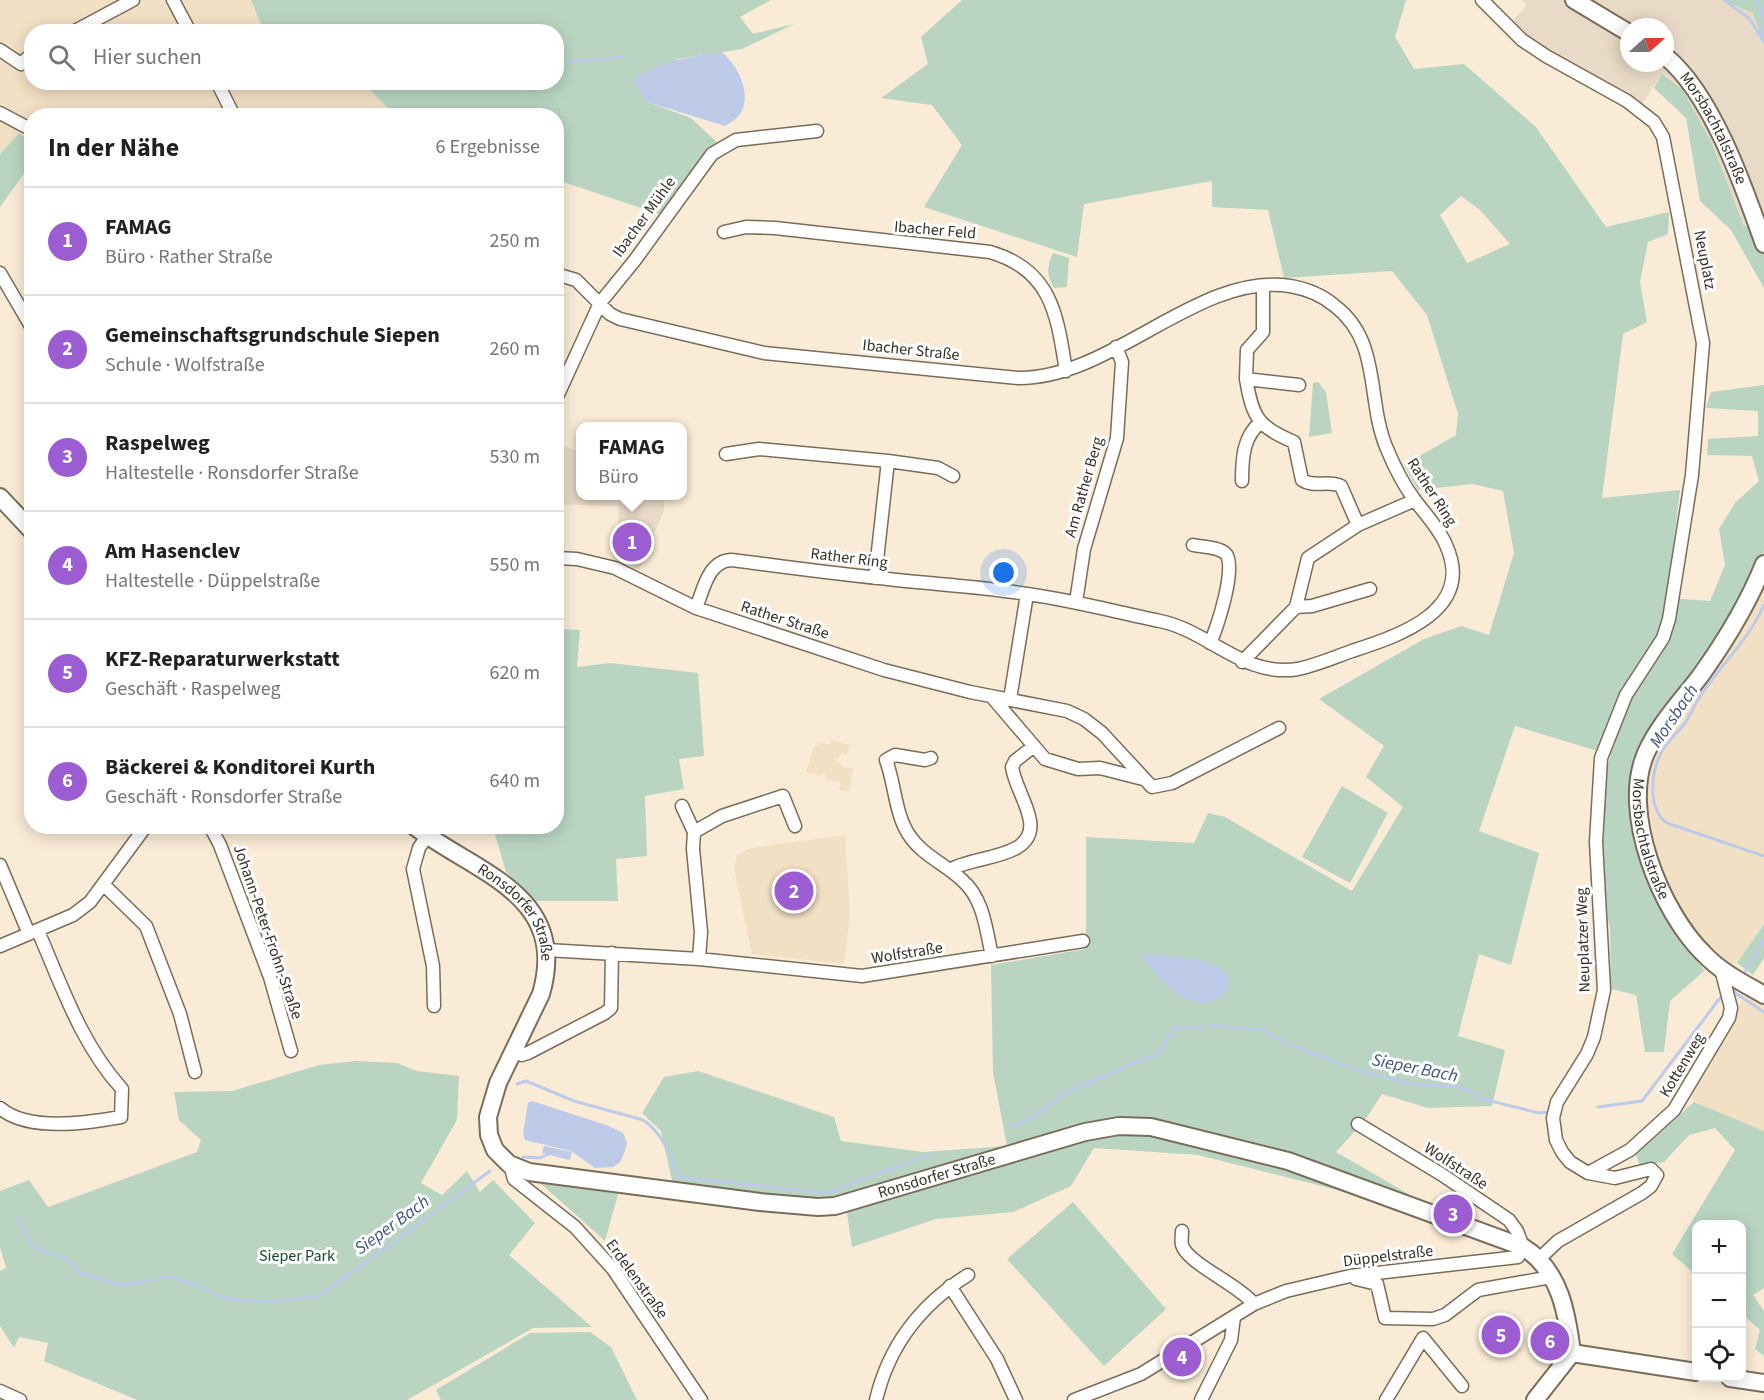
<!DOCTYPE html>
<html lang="de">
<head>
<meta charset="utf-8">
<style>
	:root { --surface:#fff; --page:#f6f6f6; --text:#202124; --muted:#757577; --line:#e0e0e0; --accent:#9c5dd3 }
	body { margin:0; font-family:"Source Sans 3",sans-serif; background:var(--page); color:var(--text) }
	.controls { position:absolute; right:18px; bottom:18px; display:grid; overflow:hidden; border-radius:12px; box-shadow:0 3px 15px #0003 }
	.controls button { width:54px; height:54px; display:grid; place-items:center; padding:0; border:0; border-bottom:2px solid var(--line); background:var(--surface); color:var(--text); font:30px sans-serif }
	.compass { position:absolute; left:1620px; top:18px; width:54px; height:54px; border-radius:50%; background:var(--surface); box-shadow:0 3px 15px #0003; rotate:69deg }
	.you { position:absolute; left:1004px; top:573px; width:21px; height:21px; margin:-15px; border:4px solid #fff; border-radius:50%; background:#1a73e8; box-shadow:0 0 0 9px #1a73e833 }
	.badge { display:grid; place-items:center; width:39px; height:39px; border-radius:50%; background:var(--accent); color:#fff; font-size:20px; font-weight:700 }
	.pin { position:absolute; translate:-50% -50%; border:3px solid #fff; box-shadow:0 2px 6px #0006 }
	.popup { position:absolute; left:576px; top:422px; width:111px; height:78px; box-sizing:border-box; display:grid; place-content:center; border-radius:12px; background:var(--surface); filter:drop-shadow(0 2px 4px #0005); font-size:20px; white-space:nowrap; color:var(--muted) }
	.popup b { font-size:22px; color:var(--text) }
	.popup::after { content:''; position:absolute; left:50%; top:100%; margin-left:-12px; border:12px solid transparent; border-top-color:var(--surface) }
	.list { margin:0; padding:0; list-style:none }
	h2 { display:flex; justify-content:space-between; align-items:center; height:78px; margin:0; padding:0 24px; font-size:26px }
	h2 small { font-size:20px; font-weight:400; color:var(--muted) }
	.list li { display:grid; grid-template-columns:39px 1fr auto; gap:18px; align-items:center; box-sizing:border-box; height:108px; padding:0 24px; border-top:2px solid var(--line) }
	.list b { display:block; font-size:22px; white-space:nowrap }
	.list p { margin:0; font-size:20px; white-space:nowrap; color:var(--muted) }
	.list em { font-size:20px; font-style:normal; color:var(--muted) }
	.icon { flex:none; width:33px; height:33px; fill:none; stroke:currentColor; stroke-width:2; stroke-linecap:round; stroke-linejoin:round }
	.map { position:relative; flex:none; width:1764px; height:1400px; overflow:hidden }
	.search { position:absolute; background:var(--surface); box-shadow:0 3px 15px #0003; left:24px; top:24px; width:540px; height:66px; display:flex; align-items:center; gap:15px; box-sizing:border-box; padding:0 21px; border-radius:24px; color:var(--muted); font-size:22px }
	.panel { position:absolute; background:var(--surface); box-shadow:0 3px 15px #0003; left:24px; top:108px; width:540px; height:726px; border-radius:24px }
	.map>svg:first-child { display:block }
	.built { fill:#f2e0c5 }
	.industrial { fill:#e9dac7; fill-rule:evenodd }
	.green { fill:#b9d5c2; fill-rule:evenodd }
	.water { fill:#bdcbe8 }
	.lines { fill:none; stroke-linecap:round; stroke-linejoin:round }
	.stream { stroke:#bdcbe8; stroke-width:3 }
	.street-casing { stroke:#796d5a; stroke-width:15 }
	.secondary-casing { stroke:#796d5a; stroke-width:20 }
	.street { stroke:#fff; stroke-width:12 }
	.secondary { stroke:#fff; stroke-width:16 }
	.labels { text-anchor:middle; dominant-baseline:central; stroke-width:6; stroke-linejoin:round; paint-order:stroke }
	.street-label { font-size:16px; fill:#363028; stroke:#fff }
	.park-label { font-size:16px; fill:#13472b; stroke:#fff }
	.water-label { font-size:18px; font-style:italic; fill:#3f537c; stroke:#fff }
</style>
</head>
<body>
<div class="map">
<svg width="1764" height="1400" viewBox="0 0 1764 1400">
	<rect width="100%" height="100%" fill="#f9ebd6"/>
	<path class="built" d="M0 0H251L264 31 32 32V82H314L318 87 336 83H363L395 115 83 116 72 110 68 115 32 116 31 122 0 154Z
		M1764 550V924L1737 963 1704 971 1653 885 1635 835 1643 744 1753 578Z
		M831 740 850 745 847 754 842 753 837 760 843 767 853 768 849 791 839 790 841 783 826 779 827 775 822 773 821 776 806 772 814 745 817 746 818 742 830 745Z
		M845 835 850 914 844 964 752 954 734 869 737 855 751 848Z
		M1748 992 1764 1002V1131L1694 1102 1686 1084Z"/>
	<path class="industrial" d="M1522 0H1721L1753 13 1764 46V220L1744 226 1711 141 1682 89 1662 74 1635 114 1601 92 1555 70 1503 31 1527 5ZM1629 27H1665V63H1629Z
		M557 444 581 452V496H665L664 510 639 570 616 558 619 506 557 504Z"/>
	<path class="green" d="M251 0H771L740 17 753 34 794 24 742 49 678 59 647 102 691 118 720 145 662 215 557 180 556 116 395 115 363 83 556 82V32L264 31Z
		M962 0H1406L1395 37 1414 69 1464 64 1536 127 1606 227 1669 212 1668 234 1648 242 1640 282 1647 322 1623 334 1602 498 1680 490 1667 598 1710 601 1725 565 1719 529 1735 503 1759 481 1752 456 1707 455 1708 439 1758 436V411L1706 408 1711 392 1764 385V550L1753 578 1632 779 1653 885 1704 971 1670 1001 1664 1052H1645L1636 995 1611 989 1610 928 1600 885 1597 798 1611 755 1515 726 1479 831 1539 853 1511 965 1479 954 1458 1036 1505 1050 1492 1106 1428 1108 1382 1094 1365 1120 1336 1152 1417 1199 1369 1198 1198 1155 1094 1148 1071 1186 1013 1212 936 1219 852 1247 846 1206 673 1185 661 1131 642 1113 664 1077 698 1071 834 1117 841 1141 923 1152 1007 1146 993 1072 991 965 1086 949V837L1194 843 1208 813 1225 817 1352 891 1403 807 1366 777 1384 746 1319 699 1424 639 1461 626 1489 635 1514 553 1503 491 1473 484 1418 490 1404 465 1456 435 1458 414 1427 315 1392 271 1284 278 1268 210 1212 207V181L1084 204 1077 257 924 207 962 145 932 105 881 98 928 64 921 37ZM1461 196 1480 210 1510 244 1467 263 1440 215Z
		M1721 0H1764V46L1753 13Z
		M1662 74 1682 89 1711 141 1744 226 1764 220V288L1731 230 1700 201 1686 118 1654 88Z
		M19 133 31 141V164L0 207V154Z
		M1053 253 1069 258 1067 287 1054 288C1046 274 1047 267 1053 253Z
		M1318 382 1326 392 1332 433 1309 437 1313 383Z
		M557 617H563L562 629 580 630 577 667 610 663 698 673 704 756 679 759 684 789 645 796 647 856 616 859 618 901H534L506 872 493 827 556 826Z
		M1342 786 1388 813 1350 883 1302 857Z
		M1764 924V958L1753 975 1737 963Z
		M355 1061 397 1063 417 1071 459 1076 457 1120 421 1183 442 1195 467 1171 480 1192 493 1180 535 1223 509 1255 592 1327 533 1328 407 1400H137L44 1361 48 1343 19 1337 14 1348 0 1326V1271L6 1268 0 1247V1191L29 1180 48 1207 197 1152 201 1140 179 1120 174 1092 232 1091 319 1065Z
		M1694 1102 1764 1131V1288L1753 1295 1764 1311V1356L1755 1349 1760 1330 1742 1314V1224H1696V1275L1672 1254 1735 1150 1715 1128 1689 1135 1664 1162 1640 1166 1636 1154Z
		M538 1181 619 1191 605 1241Z
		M1073 1202 1166 1309 1104 1366 1007 1259Z
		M590 1332 611 1347 637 1400H441L436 1390 530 1333Z"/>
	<path class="water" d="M722 52C737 66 753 92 740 114 737 119 730 123 725 126L647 102 633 80C659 61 691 57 722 52Z
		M1144 954C1168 956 1200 956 1221 969 1241 982 1222 1010 1191 1001 1172 995 1155 973 1143 958Z
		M532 1101 609 1126 623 1133 627 1143 625 1151 620 1162 613 1167 595 1168 571 1151 525 1140 523 1133 528 1103Z
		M544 1146 572 1152 570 1160 542 1153Z"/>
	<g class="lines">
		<path class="stream" d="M1724 0 1749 18 1764 42
			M1755 0 1760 5 1764 22
			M1762 35 1764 24
			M567 62 625 57
			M1764 605C1749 639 1722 664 1701 695 1695 704 1691 714 1685 723 1678 732 1668 741 1662 751 1651 770 1647 810 1667 823L1764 856
			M1743 976 1764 940
			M1737 986 1734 992 1764 1012
			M1209 1025 1262 1030 1290 1045 1354 1069 1412 1084 1457 1087 1471 1091 1479 1098 1539 1113 1549 1112
			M517 1084 526 1081 574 1101 643 1120C663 1133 670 1155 679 1177L826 1193 929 1155
			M1598 1107 1642 1101 1720 998 1725 996
			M1011 1127 1033 1117 1065 1093 1159 1053 1174 1028 1203 1027
			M523 1157 540 1158 551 1153
			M17 1217 34 1247 67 1259 80 1273 121 1285 171 1277 198 1286 218 1296 239 1300 270 1302 312 1297 320 1295 387 1247 490 1171"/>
		<g class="street-casing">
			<path id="street" d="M173 0 190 32
				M1482 0 1522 40 1546 56 1627 101 1654 122 1663 137 1703 343 1692 475 1669 619 1663 638 1626 695 1601 758 1596 842 1604 990 1594 1037 1587 1054 1557 1102 1553 1118 1556 1140 1562 1152 1570 1162 1588 1173 1615 1178 1651 1169 1657 1175 1651 1186 1642 1193 1558 1241 1539 1259
				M73 32 133 0
				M0 50 21 64 32 54
				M217 82 234 116
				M0 113 32 130
				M724 232 746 227 775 228 990 252C1052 270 1057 315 1066 371
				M0 273 32 328
				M556 274 576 280 610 314 620 319 764 353 1018 378C1112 379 1198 272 1290 286 1308 289 1322 295 1335 306 1382 342 1366 401 1387 449 1394 466 1403 484 1414 499 1425 514 1439 528 1446 545 1476 611 1398 636 1352 651 1335 657 1317 665 1298 669 1244 678 1209 631 1160 621 1116 612 1072 600 1027 594 978 586 928 584 879 578 829 573 780 566 731 560 708 561 703 591 696 608
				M1263 286V332L1247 350 1246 379 1299 385
				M1246 379C1253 419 1258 426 1294 442L1302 480C1314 488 1328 480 1341 486L1358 525 1415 500
				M556 399 600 303 635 260 712 154 736 140 817 131
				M726 454 759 449 888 461
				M1242 481C1242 459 1243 436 1261 422
				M1193 545C1202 547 1218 547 1225 553 1238 564 1217 629 1210 643
				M556 558 577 559 615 568 696 608 884 670 970 692 1067 711 1084 719 1102 733 1152 787 1172 783 1279 728
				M875 578 888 461 938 468 953 476
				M1076 602 1084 549 1117 438 1122 362 1116 347
				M1296 607 1312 606 1370 589
				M1242 662 1296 607 1308 558 1358 525
				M992 697 1045 759 1078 769 1100 768 1143 779
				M1010 699 1027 594
				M931 758 925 760 895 755 886 760C895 784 895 814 909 835 922 855 945 864 962 880 984 899 986 930 992 956
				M682 806 694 832 693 849 701 932 699 959
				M210 826 220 845 270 977 291 1051
				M694 832 722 816 783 796 795 826
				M427 836 419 848 413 869 433 966 434 1006
				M0 865 29 934
				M950 870C972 855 1036 860 1030 821 1027 802 1015 786 1012 767L1015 761 1034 746
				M104 885 146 926 180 1014 195 1072
				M0 946 73 915 90 902 146 826
				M547 950 699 959 862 976 1083 941
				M513 1052 522 1055 528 1053 605 1013 611 1008 612 953
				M0 1108C28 1132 87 1123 121 1117L122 1089C81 1044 62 986 38 931
				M510 1165 514 1179 575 1227 613 1269 701 1400
				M1588 1173 1630 1150 1674 1110 1729 1018 1731 1008 1721 969
				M1182 1231C1182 1235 1181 1241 1182 1245 1187 1263 1239 1285 1254 1304
				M1356 1279 1377 1284 1385 1318 1433 1319 1445 1315 1478 1290 1551 1277
				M950 1286 997 1359 1016 1400
				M0 1391 20 1400
				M876 1400C889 1345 920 1305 968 1275
				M1074 1400 1141 1374 1254 1304 1286 1291 1350 1276 1518 1257 1523 1247 1517 1231 1509 1220 1441 1174 1358 1124
				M1201 1400 1231 1340 1234 1317
				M1386 1400 1423 1338 1462 1386"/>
		</g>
		<g class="secondary-casing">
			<g id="secondary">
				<path d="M1574 0 1629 33"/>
				<path id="s1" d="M1665 56C1712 94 1744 187 1764 244"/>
				<path d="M0 497 32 531"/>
				<path id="s2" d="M1764 564C1748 604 1726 640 1701 675 1682 700 1659 724 1646 753 1620 812 1661 912 1704 954 1721 972 1743 983 1764 995"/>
				<path id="s3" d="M414 826C475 873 570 894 541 994L498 1083 488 1117 489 1135 495 1150 509 1164 529 1172 760 1202 818 1207 835 1206 1085 1132 1119 1126 1151 1127 1288 1161 1523 1247C1560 1270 1567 1313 1572 1353"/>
				<path d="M1572 1353 1696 1372"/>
				<path d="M1730 1378 1764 1383"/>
				<path d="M1535 1400 1572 1353"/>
			</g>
		</g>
		<use href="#street" class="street"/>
		<use href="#secondary" class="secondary"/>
	</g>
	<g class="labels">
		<g class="street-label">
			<text stroke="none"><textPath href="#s1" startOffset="88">Morsbachtalstraße</textPath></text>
			<text transform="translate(644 217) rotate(-54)">Ibacher Mühle</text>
			<text transform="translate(935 230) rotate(5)">Ibacher Feld</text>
			<text transform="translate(1705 260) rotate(79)">Neuplatz</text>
			<text transform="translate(911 350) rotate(6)">Ibacher Straße</text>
			<text transform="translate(1084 487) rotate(-74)">Am Rather Berg</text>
			<text transform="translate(1432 492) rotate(57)">Rather Ring</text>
			<text transform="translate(849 558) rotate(7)">Rather Ring</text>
			<text transform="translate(785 620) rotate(18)">Rather Straße</text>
			<text stroke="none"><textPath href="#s2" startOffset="312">Morsbachtalstraße</textPath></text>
			<text stroke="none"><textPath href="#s3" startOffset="138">Ronsdorfer Straße</textPath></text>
			<text transform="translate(268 932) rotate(71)">Johann-Peter-Frohn-Straße</text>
			<text transform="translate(1583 940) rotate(-92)">Neuplatzer Weg</text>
			<text transform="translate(907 953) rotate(-9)">Wolfstraße</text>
			<text transform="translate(1682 1065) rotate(-59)">Kottenweg</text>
			<text transform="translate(1456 1166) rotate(33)">Wolfstraße</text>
			<text stroke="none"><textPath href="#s3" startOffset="856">Ronsdorfer Straße</textPath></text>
			<text transform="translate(1388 1256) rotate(-7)">Düppelstraße</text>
			<text transform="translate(637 1279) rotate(54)">Erdelenstraße</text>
		</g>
		<g class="park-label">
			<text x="297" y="1256">Sieper Park</text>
		</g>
		<g class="water-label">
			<text transform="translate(1674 716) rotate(-56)">Morsbach</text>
			<text transform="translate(1415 1068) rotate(11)">Sieper Bach</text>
			<text transform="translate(392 1225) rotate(-36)">Sieper Bach</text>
		</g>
	</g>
</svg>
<div class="controls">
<button>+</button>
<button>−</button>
<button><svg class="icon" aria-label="locate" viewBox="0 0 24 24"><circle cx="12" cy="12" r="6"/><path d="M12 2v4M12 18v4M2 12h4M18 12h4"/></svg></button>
</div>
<svg class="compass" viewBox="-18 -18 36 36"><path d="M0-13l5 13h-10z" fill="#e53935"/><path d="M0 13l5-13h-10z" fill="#757577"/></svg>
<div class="you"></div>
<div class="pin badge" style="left:632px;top:542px">1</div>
<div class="popup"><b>FAMAG</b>Büro</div>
<div class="pin badge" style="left:794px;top:891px">2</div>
<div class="pin badge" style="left:1453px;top:1214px">3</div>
<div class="pin badge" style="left:1182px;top:1357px">4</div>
<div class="pin badge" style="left:1501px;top:1335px">5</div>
<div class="pin badge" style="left:1550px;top:1341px">6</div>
<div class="search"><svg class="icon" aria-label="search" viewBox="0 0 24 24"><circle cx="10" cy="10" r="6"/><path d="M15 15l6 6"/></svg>Hier suchen</div>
<section class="panel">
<h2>In der Nähe<small>6 Ergebnisse</small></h2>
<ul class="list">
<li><span class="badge">1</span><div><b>FAMAG</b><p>Büro · Rather Straße</p></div><em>250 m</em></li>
<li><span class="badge">2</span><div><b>Gemeinschaftsgrundschule Siepen</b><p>Schule · Wolfstraße</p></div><em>260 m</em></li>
<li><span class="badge">3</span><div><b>Raspelweg</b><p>Haltestelle · Ronsdorfer Straße</p></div><em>530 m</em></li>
<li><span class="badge">4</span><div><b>Am Hasenclev</b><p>Haltestelle · Düppelstraße</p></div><em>550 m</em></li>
<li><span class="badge">5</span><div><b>KFZ-Reparaturwerkstatt</b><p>Geschäft · Raspelweg</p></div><em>620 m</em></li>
<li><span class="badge">6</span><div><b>Bäckerei &amp; Konditorei Kurth</b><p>Geschäft · Ronsdorfer Straße</p></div><em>640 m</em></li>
</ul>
</section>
</div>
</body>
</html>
